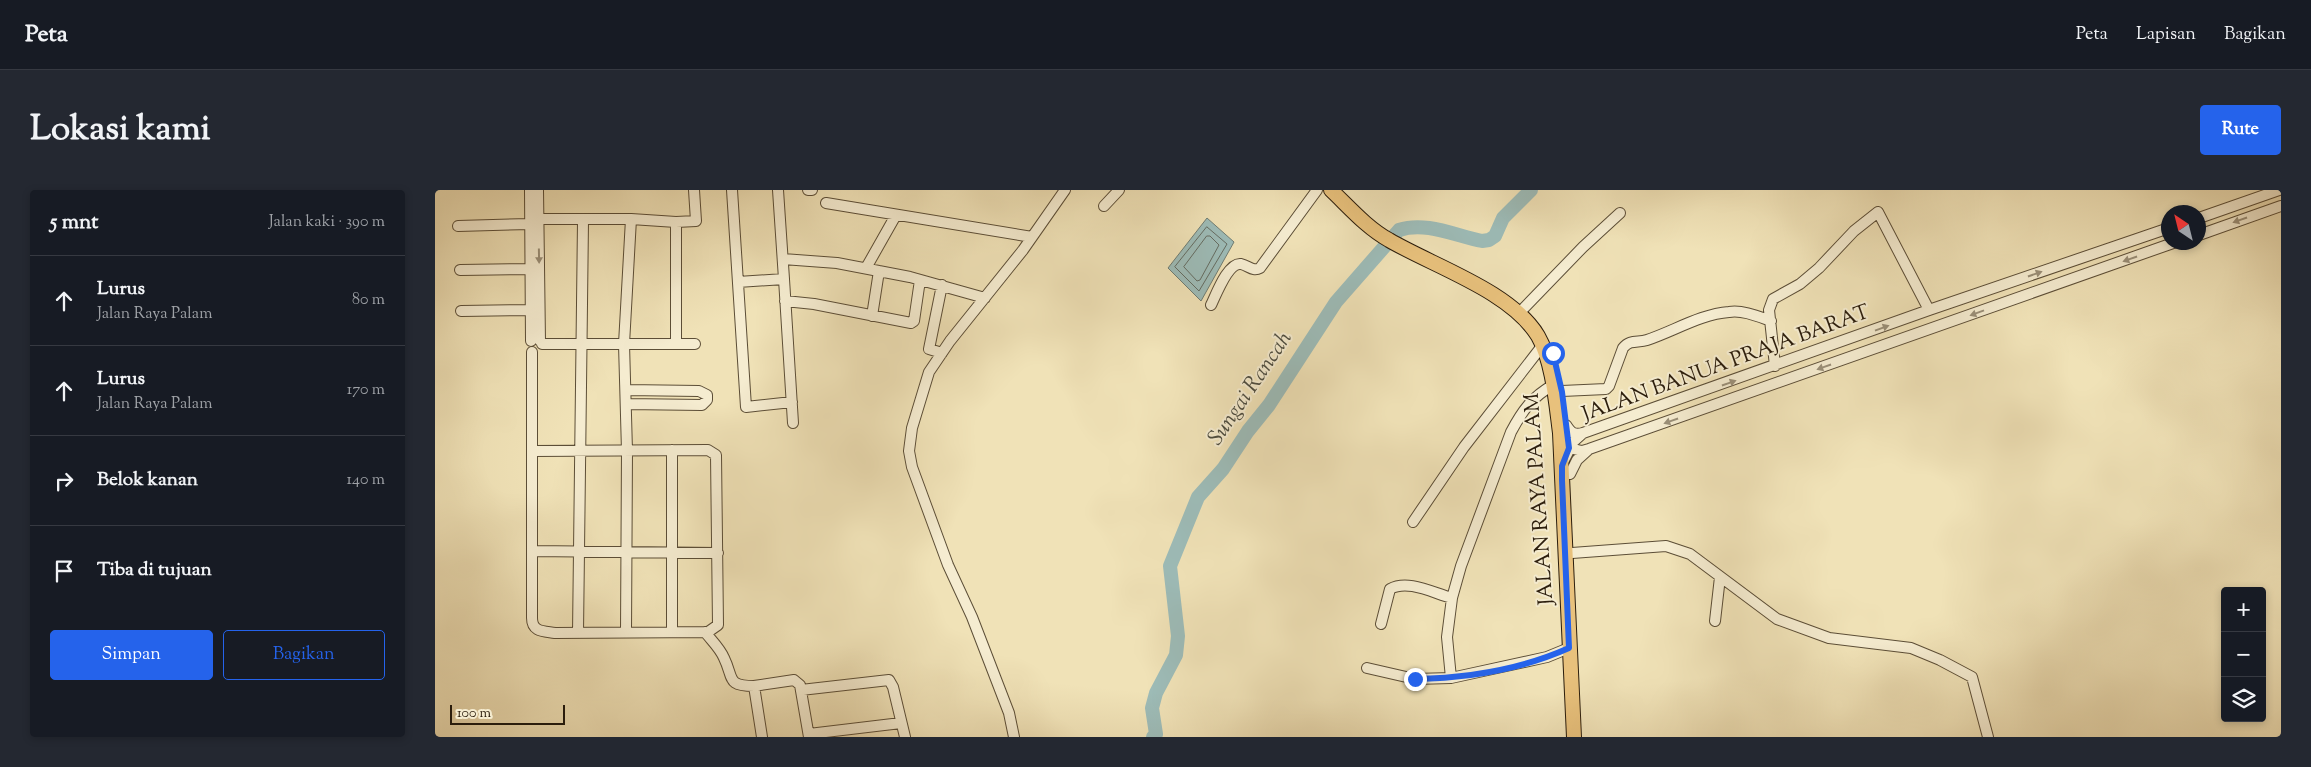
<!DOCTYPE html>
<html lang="id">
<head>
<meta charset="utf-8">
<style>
	:root { --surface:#171b24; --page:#242831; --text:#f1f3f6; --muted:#9ea1a6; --line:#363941; --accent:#2563eb }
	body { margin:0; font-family:"Sorts Mill Goudy",serif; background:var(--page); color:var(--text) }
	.controls { position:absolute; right:15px; bottom:15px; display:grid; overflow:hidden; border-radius:5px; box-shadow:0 2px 8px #0003 }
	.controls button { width:45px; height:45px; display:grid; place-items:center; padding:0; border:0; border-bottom:1px solid var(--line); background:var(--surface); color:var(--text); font:25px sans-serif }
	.compass { position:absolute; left:1726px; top:15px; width:45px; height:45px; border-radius:50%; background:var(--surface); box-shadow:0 2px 8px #0003; rotate:325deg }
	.scale { position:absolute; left:15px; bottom:12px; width:115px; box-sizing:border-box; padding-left:5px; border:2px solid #2b1d0c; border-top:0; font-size:14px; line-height:18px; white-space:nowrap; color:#2b1d0c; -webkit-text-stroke:4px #f5ecd0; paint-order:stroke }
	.stop { position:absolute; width:15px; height:15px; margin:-11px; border:4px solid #2563eb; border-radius:50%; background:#fff }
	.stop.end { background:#2563eb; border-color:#fff; box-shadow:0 1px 5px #0008 }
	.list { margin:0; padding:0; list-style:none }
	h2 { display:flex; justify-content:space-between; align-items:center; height:65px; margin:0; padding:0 20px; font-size:21px }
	h2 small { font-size:16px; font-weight:400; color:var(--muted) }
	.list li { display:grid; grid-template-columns:32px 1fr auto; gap:15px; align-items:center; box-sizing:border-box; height:90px; padding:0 20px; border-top:1px solid var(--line) }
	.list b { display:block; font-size:19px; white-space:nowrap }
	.list p { margin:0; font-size:16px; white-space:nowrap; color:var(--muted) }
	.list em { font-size:16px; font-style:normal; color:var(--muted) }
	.actions { display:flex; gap:10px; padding:15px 20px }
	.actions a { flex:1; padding:11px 0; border:1px solid var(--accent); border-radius:5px; text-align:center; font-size:18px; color:var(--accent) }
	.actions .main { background:var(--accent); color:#fff }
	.icon { flex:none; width:28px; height:28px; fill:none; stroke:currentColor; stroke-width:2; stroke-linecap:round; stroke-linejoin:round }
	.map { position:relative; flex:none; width:1846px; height:547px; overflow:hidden; border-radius:5px }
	header { display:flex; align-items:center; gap:30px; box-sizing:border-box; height:70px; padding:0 25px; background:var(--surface); border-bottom:1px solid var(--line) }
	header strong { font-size:24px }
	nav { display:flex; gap:28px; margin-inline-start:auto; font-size:18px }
	.intro { display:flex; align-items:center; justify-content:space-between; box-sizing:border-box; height:120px; padding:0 30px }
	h1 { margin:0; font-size:35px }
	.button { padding:12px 22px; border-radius:5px; background:var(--accent); color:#fff; font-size:18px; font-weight:700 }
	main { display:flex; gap:30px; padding:0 30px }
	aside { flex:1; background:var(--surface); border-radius:5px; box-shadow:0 2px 8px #0003 }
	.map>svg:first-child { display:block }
	.water { fill:#9dbcb8; stroke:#6f7c73 }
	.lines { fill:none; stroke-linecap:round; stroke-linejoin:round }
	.shore { stroke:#646c62; stroke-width:1 }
	.river { stroke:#9dbcb8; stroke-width:14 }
	.minor-casing { stroke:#5c4e37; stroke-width:12 }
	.major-casing { stroke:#2b1d0c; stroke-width:16 }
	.minor { stroke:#f5ecd0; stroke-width:10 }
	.major { stroke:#e8c17c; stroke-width:14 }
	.oneway { fill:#9a8f78 }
	.route { stroke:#2563eb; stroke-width:6 }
	.labels { text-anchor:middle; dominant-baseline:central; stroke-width:4; stroke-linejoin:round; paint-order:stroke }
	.street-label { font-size:21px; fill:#2b1d0c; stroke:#f5ecd0 }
	.water-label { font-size:22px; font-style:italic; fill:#4d4d40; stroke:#f5ecd0 }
</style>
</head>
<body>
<header>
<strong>Peta</strong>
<nav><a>Peta</a><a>Lapisan</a><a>Bagikan</a></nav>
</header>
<div class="intro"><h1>Lokasi kami</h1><a class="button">Rute</a></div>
<main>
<aside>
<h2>5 mnt<small>Jalan kaki · 390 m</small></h2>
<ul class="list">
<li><svg class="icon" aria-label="ahead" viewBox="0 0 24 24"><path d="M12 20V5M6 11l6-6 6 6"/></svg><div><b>Lurus</b><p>Jalan Raya Palam</p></div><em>80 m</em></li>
<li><svg class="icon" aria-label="ahead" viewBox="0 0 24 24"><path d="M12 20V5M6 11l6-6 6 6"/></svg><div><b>Lurus</b><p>Jalan Raya Palam</p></div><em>170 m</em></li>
<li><svg class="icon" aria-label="right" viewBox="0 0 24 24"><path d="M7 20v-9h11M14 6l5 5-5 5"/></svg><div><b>Belok kanan</b></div><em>140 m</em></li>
<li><svg class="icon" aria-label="arrive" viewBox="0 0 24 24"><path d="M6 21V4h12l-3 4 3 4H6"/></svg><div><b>Tiba di tujuan</b></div></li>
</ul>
<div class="actions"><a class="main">Simpan</a><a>Bagikan</a></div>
</aside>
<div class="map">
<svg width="1846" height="547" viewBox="0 0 1846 547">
	<rect width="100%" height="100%" fill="#f0e2b7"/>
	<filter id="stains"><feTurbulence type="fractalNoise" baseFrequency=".004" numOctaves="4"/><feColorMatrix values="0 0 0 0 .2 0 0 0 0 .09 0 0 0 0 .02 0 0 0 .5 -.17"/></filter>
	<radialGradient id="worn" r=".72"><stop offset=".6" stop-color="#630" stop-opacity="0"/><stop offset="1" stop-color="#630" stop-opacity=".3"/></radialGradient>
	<path class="water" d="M772 28 799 52 766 111 733 78Z"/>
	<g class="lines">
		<path class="shore" d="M772 37 792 54 764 101 740 77Z
			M772 46H775L784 55 765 90 762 91 749 77Z"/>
		<path class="river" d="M718 547 721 544 717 518 721 503 741 465 743 446 735 376 763 307 788 279 813 241 834 215 901 112 964 40C991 31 1021 46 1047 51L1054 50 1060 46 1068 28 1096 0"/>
		<g class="minor-casing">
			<path id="minor" d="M95 0 96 151
				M103 0 105 151
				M297 0 311 217 357 212
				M343 0 349 89
				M373 0H377
				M391 13 597 47
				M669 16 684 0
				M1764 28 1844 0
				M103 29H196L241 32V154
				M241 32 261 31 259 0
				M23 36 95 34
				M1764 45 1846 16
				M348 69 402 73 475 87 550 108
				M431 78 461 25
				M25 80 96 79
				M303 92 349 89 358 233
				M507 95 494 159 507 163
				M350 111 379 114 476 133 479 131 485 90
				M776 115C781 105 793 72 806 74 814 76 818 82 825 78L882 0
				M1089 118 1148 57 1185 23
				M26 121 96 120
				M437 126 444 81
				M107 154H260
				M97 162V428C97 442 108 441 120 443L273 442 283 435 281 265 273 260 97 261
				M1340 176 1334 120 1338 109 1365 94 1384 78 1419 41 1443 22 1494 120
				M1118 195C1097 207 1087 221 1076 242L1026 376 1017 408 1012 447 1016 488 1112 467 1134 458
				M191 200 264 201 272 205V210L267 215 191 214
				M1127 201 1171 199 1174 196 1188 158C1195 149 1203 153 1212 150 1239 141 1266 124 1294 122 1308 120 1322 126 1336 131
				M1131 235C1136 243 1139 245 1148 243
				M1134 258 1147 261 1154 259 1741 52
				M237 260V441
				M1128 272 1138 252 1148 243 1494 120 1734 38
				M1135 284 1142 270 1153 260
				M978 332 1029 257 1107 156
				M97 361 283 363
				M1137 363 1231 356 1255 364 1342 429 1394 448 1476 458 1505 470 1537 487 1553 547
				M1280 431 1285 387
				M946 434 955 399C973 389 998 403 1017 408
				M191 442 192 261 189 154 196 29
				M270 442C276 450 285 458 289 468 299 488 291 496 319 496
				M143 443 148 31
				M932 478 980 489 1016 488
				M366 500 454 490 458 497 470 547
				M374 544 466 533
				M327 547 319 496 359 490 365 495 374 547
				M579 547 574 523 537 427 513 375 477 277 474 261 477 238 494 182 515 151 588 60 630 0"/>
		</g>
		<g class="major-casing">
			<path id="major" d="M896 0C914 17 932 38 954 50 998 76 1076 101 1103 146 1118 172 1121 213 1125 243L1139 547"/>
		</g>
		<use href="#minor" class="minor"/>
		<use href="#major" class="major"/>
	</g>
	<defs><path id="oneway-solid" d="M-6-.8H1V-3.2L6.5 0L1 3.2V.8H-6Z" transform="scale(1.25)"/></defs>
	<g class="oneway">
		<use href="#oneway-solid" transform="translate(1805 30) rotate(161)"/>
		<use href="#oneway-solid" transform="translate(104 66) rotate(89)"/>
		<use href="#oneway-solid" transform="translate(1695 69) rotate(161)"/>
		<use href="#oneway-solid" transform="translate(1600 84) rotate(-19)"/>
		<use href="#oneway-solid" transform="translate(1542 123) rotate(160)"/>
		<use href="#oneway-solid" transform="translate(1447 138) rotate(-20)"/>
		<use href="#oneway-solid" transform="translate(1389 177) rotate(161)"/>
		<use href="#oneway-solid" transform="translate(1294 193) rotate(-19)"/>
		<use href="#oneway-solid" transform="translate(1236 231) rotate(161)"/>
	</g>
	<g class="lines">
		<path class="route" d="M980 489C1032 488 1087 479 1134 458L1127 290V276L1134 258 1127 202 1118 163"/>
	</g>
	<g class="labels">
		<g class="street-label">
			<text transform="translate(1291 174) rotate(-20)">JALAN BANUA PRAJA BARAT</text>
			<text transform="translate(1105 309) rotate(-94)">JALAN RAYA PALAM</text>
		</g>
		<g class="water-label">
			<text transform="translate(816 199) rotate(-56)">Sungai Rancah</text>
		</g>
	</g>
	<rect width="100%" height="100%" filter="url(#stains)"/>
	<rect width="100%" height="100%" fill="url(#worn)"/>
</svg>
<div class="controls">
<button>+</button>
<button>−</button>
<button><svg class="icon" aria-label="layers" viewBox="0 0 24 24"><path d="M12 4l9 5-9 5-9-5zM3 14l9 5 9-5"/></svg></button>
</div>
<svg class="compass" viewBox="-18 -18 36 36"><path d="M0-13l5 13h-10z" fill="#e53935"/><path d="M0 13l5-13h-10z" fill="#9ea1a6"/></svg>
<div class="scale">100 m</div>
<div class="stop" style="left:1118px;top:163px"></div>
<div class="stop end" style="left:980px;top:489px"></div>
</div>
</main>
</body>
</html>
